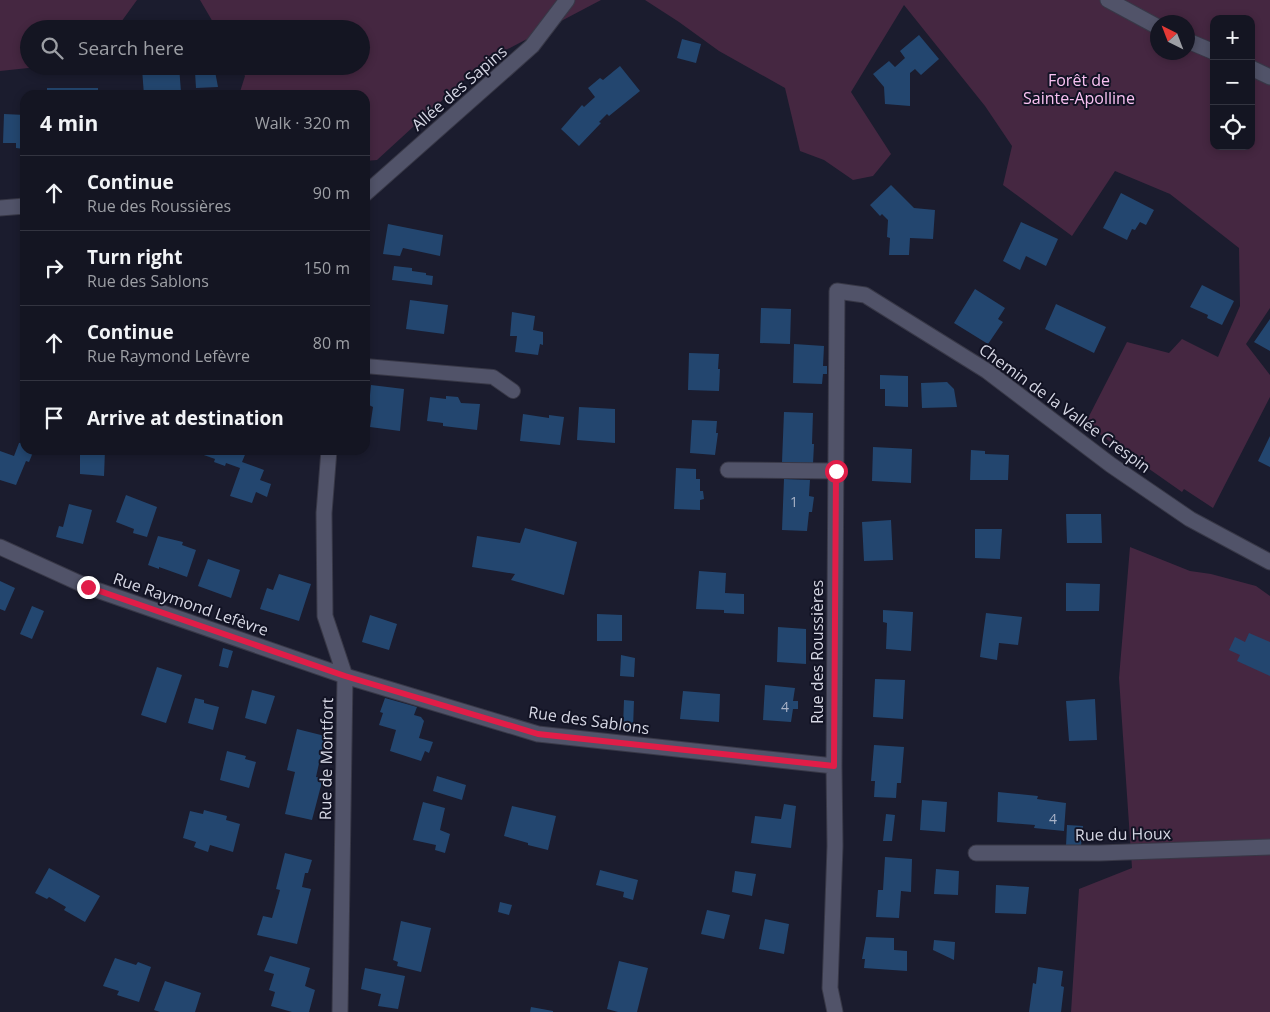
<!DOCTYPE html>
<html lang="en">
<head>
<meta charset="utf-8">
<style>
	:root { --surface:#141522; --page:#21222f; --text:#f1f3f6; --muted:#9d9fa5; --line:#333440 }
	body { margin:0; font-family:"Open Sans",sans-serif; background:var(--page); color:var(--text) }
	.controls { position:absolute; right:15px; top:15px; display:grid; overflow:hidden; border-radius:10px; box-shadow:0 2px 8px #0003 }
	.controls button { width:45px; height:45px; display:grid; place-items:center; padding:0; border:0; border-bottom:1px solid var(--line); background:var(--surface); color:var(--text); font:25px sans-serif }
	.compass { position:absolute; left:1150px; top:15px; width:45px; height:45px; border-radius:50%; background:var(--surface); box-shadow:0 2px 8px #0003; rotate:318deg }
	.stop { position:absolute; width:15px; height:15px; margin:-11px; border:4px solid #e11d48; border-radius:50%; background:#fff }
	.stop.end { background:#e11d48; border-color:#fff; box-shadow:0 1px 5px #0008 }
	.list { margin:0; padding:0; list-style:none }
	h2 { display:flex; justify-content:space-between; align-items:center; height:65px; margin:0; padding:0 20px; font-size:21px }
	h2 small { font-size:16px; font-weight:400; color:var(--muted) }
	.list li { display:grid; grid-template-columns:32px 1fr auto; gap:15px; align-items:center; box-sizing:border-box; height:75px; padding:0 20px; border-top:1px solid var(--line) }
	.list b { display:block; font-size:19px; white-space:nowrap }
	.list p { margin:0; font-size:16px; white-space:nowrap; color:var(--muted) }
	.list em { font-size:16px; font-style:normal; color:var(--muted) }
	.icon { flex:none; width:28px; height:28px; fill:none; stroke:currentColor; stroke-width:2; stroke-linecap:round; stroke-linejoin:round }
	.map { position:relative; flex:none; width:1270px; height:1012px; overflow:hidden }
	.search { position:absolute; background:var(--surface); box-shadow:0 2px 8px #0003; left:20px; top:20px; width:350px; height:55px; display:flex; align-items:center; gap:12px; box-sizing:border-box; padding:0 18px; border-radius:28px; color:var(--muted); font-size:19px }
	.panel { position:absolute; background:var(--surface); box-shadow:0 2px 8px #0003; left:20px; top:90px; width:350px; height:365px; border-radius:15px }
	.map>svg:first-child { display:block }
	.green { fill:#452741; fill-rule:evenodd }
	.building { fill:#23466f }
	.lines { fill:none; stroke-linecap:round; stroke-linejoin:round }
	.lane-casing { stroke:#383847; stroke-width:16 }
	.street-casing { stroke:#383847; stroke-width:17 }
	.lane { stroke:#515369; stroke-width:14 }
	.street { stroke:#515369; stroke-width:15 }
	.route { stroke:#e11d48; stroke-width:6 }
	.labels { text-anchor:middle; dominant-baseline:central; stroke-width:4; stroke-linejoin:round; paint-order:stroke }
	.number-label { font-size:14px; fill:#a9b3c7 }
	.park-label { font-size:16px; fill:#f9c1f1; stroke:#121324 }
	.street-label { font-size:16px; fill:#d6d7e4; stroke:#121324 }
</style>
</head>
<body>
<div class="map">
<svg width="1270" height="1012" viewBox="0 0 1270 1012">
	<rect width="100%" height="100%" fill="#1b1c2e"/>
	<path class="green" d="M0 0H137L116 29H29V66H47L0 71Z
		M200 0H601L485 61 377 160 365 161V95H239L245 76 239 66H361V29H217Z
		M645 0H1270V308L1246 344 1270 375V397L1213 508 1184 489 1182 492 1085 424 1127 342 1169 353 1182 339 1218 357 1240 306 1239 248 1170 194 1115 171 1072 236 1003 185 1012 146 985 106 904 5 851 92 891 154 873 176 853 180 824 160 800 151 785 88 719 51 679 22ZM1214 19H1251V146H1214ZM1158 22H1188V52H1158Z
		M1130 547 1190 571 1211 574 1256 586 1270 596V1012H1071L1079 889 1132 868 1119 678Z"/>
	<path class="building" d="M919 35 939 59 921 75 915 69 910 73V106L885 104 884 87 873 74 889 61 895 67 905 58 900 51Z
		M682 39 701 44 696 63 677 58Z
		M171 66H179L181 92 144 95 142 69Z
		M180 66H214L218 87 196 88 195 72 181 73Z
		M620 66 640 91 609 116 607 114 599 122 601 123 579 146 561 129 582 105 584 107 595 97 588 88 600 78 603 80Z
		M47 88H98V95H47Z
		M4 114 25 115V149L16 148V143H3Z
		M891 185 914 208 935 210 933 239 910 238 909 255H889L890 238 887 237 888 220 882 214 880 216 870 205Z
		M1121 193 1154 210 1146 225 1140 222 1135 230 1132 229 1127 240 1103 228Z
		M1021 222 1058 239 1046 266 1026 256 1020 270 1003 261Z
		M388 224 443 235 440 256 403 248 400 256 383 254Z
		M394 266 412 268V271L426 273V275L433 276 432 285 392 280Z
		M1202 285 1234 301 1222 325 1207 318 1208 315 1190 307Z
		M975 289 1005 308 998 319 1003 322 988 344 954 323Z
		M410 300 448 305 444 334 406 329Z
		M1056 304 1106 327 1094 353 1045 329Z
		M761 308 791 309 790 344 760 343Z
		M512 312 535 316 533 330 543 332V345L540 344 538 355 515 352 517 336H510Z
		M1270 319V351L1254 342Z
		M794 344 824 346 823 366H827V374H823L822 384 793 383Z
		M689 353 719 354 718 369H720L719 391 688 390Z
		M880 375 908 376V407L885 406V389H880Z
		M947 382 954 389 957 407 922 408 921 383Z
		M371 385 404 389 400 431 370 427 373 407 369 405Z
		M446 396 458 397 461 403 480 404 477 430 443 426V423L427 421 430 397 446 399Z
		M579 407 615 409V443L577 440Z
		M784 412 813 413 812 444H814L813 464 782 462Z
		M523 414 549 418V415L564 417 560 445 520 441Z
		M692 420 717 421 716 433H718L715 455 690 453Z
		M1270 436V467L1258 461Z
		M25 442V450H34L29 462 26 461 16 485 0 480V451L14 456 19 443Z
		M873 447 912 449 911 483 872 481Z
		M80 450H105L104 476 80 474Z
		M202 450H247L242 462 264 470 260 480 271 484 267 497 256 492 252 503 230 496 240 468 226 463 225 466 214 462 215 459 201 454Z
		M971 450 985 451V454L1009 455 1008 480H970Z
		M676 468 696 469V479H700V491H703L704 499 700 500V510L674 509Z
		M784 479 810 480 809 496 814 497 812 512H809L807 531 782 530Z
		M126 495 157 507 147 537 133 533 134 529 116 522Z
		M69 504 92 510 83 544 56 537 59 526 63 527Z
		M1066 514H1101L1102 543H1067Z
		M891 520 893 560 864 561 862 522Z
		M525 528 577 542 564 595 511 580 515 574 472 567 477 536 520 543Z
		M975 529H1002L1000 559 975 558Z
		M158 536 183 542 182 545 196 550 187 577 159 567V569L148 565Z
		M208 559 240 570 231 598 198 586Z
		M699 571 726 573 725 593 744 594V614L724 613V610L696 609Z
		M279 574 311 584 299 621 260 609 267 588 273 590Z
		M0 581 15 588 5 611 0 609Z
		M1066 583 1100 584 1099 611H1066Z
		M32 606 44 611 32 639 20 634Z
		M883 610 913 612 911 651 886 649 887 623 883 622Z
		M986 613 1022 617 1018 645 999 643 997 660 980 657Z
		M597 614 622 615V641H597Z
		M370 615 397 624 389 650 362 642Z
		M778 627 806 629V664L777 662Z
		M1249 633 1270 642V676L1237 661 1240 655 1229 650 1235 637 1245 642Z
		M223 648 233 651 228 668 219 666Z
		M621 655 635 658 634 677 620 676Z
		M157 667 182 675 166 723 141 715Z
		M875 679 905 680 903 719 873 717Z
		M765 685 795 688 793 701H798V709H793L791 722 763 720Z
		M252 690 275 696 266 724 245 718Z
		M683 691 720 694 719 722 680 719Z
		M195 698 204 700V703L219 707 213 730 188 723Z
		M385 698 417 707 414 715 421 717 424 721 419 738 433 742 429 753 425 751 421 761 390 751 396 730 379 725 383 713 380 712Z
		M1095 699 1097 740 1069 741 1066 701Z
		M624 700 634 701 633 728 623 727Z
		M297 729 325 736 316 777 323 778 312 820 285 814 295 772 287 770Z
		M874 745 904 747 901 783H897L896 798 874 797 875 781H871Z
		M227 751 246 756 245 759 256 762 249 788 220 780Z
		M437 776 466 785 462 800 433 791Z
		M998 792 1038 796 1037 799 1066 803 1064 831 1034 828 1035 825 997 822Z
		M922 800 947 802 945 832 920 830Z
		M423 802 445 808 440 830 450 834 445 853 435 850 436 845 413 840Z
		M784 804 796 806 791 848 751 843 755 816 781 819Z
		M512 806 556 816 548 850 528 845V843L504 836Z
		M204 810 227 816 226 820 240 824 233 852 210 845 208 852 194 847 196 842 183 838 190 811 203 814Z
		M886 814 895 815 892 841H883Z
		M1067 825 1083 826 1081 846H1066Z
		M285 853 312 860 308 873H305L302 887 311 889 297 944 257 935 263 916 272 918 280 890 276 889Z
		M885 857 912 859 911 892 901 891 899 918 876 917 878 890H883Z
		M49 868 100 896 85 922 64 910 66 907 49 897 47 899 35 893Z
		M936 869 959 871 958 895 934 894Z
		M600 870 638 880 633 900 623 897 624 892 596 885Z
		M735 871 756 874 752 896 732 892Z
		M996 885 1029 887 1026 914 995 913Z
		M500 902 512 905 509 915 498 912Z
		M707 910 730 915 724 939 701 934Z
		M765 919 789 924 784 954 759 949Z
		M401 921 431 928 421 972 397 966 398 962 393 960Z
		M866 937 894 938V950L907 951V971L864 968 865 959H862Z
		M934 940 955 942 954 960 933 950Z
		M270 956 310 968 305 986 315 990 309 1012H292L271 1006 275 992 269 990 274 974 264 971Z
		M115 958 136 965 138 962 151 967 139 1002 117 995 119 991 103 986Z
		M619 961 648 968 637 1012H618L607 1009Z
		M1038 967 1063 971 1061 986 1064 987 1061 1012H1029L1033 983 1036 984Z
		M365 968 405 976 398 1009 378 1006 381 994 361 989Z
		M165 981 201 993 195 1012H160L154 1010Z
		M531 1007 553 1011V1012H530Z"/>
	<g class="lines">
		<g class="lane-casing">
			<path id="lane" d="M365 366 493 377 513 391"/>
		</g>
		<g class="street-casing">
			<path id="street" d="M1108 0 1158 27
				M1188 41 1214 52
				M1251 68 1270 77
				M365 194 532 46 567 0
				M0 208 25 206
				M329 450 324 513 325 616 345 676 340 1012
				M728 470 835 471
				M0 547 88 587 345 676 538 734 834 766
				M976 853H1099L1270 847
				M835 1012 830 988 835 846 834 766 837 291 865 295 987 371 1111 465 1190 519 1270 562"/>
		</g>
		<use href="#lane" class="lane"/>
		<use href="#street" class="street"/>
	</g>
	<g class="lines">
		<path class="route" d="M88 587 345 676 538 734 834 766 836 471"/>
	</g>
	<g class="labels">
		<g class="number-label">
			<text x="794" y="501">1</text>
			<text x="785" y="706">4</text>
			<text x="1053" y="818">4</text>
		</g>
		<g class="park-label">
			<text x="1079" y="80">Forêt de<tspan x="1079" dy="18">Sainte-Apolline</tspan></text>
		</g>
		<g class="street-label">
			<text transform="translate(459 88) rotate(-41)">Allée des Sapins</text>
			<text transform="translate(1065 408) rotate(36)">Chemin de la Vallée Crespin</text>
			<text transform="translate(191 604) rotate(19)">Rue Raymond Lefèvre</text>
			<text transform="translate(817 652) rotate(-90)">Rue des Roussières</text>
			<text transform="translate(589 720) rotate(8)">Rue des Sablons</text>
			<text transform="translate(326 759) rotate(-89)">Rue de Montfort</text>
			<text transform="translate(1123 834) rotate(-1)">Rue du Houx</text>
		</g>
	</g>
</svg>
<div class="controls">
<button>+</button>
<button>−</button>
<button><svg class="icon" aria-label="locate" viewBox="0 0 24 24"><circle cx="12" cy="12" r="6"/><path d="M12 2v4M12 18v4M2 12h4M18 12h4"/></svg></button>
</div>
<svg class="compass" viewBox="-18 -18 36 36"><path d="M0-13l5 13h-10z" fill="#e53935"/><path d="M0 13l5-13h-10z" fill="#9d9fa5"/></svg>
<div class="stop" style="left:836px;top:471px"></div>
<div class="stop end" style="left:88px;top:587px"></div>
<div class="search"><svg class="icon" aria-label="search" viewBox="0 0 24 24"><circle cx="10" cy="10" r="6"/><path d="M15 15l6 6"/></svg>Search here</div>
<section class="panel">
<h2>4 min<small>Walk · 320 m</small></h2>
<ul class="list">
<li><svg class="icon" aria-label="ahead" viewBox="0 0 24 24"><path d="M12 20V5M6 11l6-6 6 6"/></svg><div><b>Continue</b><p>Rue des Roussières</p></div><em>90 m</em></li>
<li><svg class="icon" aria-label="right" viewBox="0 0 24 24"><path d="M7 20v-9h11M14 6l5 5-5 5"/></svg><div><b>Turn right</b><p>Rue des Sablons</p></div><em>150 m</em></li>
<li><svg class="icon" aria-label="ahead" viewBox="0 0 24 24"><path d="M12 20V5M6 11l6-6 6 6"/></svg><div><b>Continue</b><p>Rue Raymond Lefèvre</p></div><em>80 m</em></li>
<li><svg class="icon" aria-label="arrive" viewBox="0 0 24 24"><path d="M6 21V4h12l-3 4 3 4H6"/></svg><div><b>Arrive at destination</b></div></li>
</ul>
</section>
</div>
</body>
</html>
